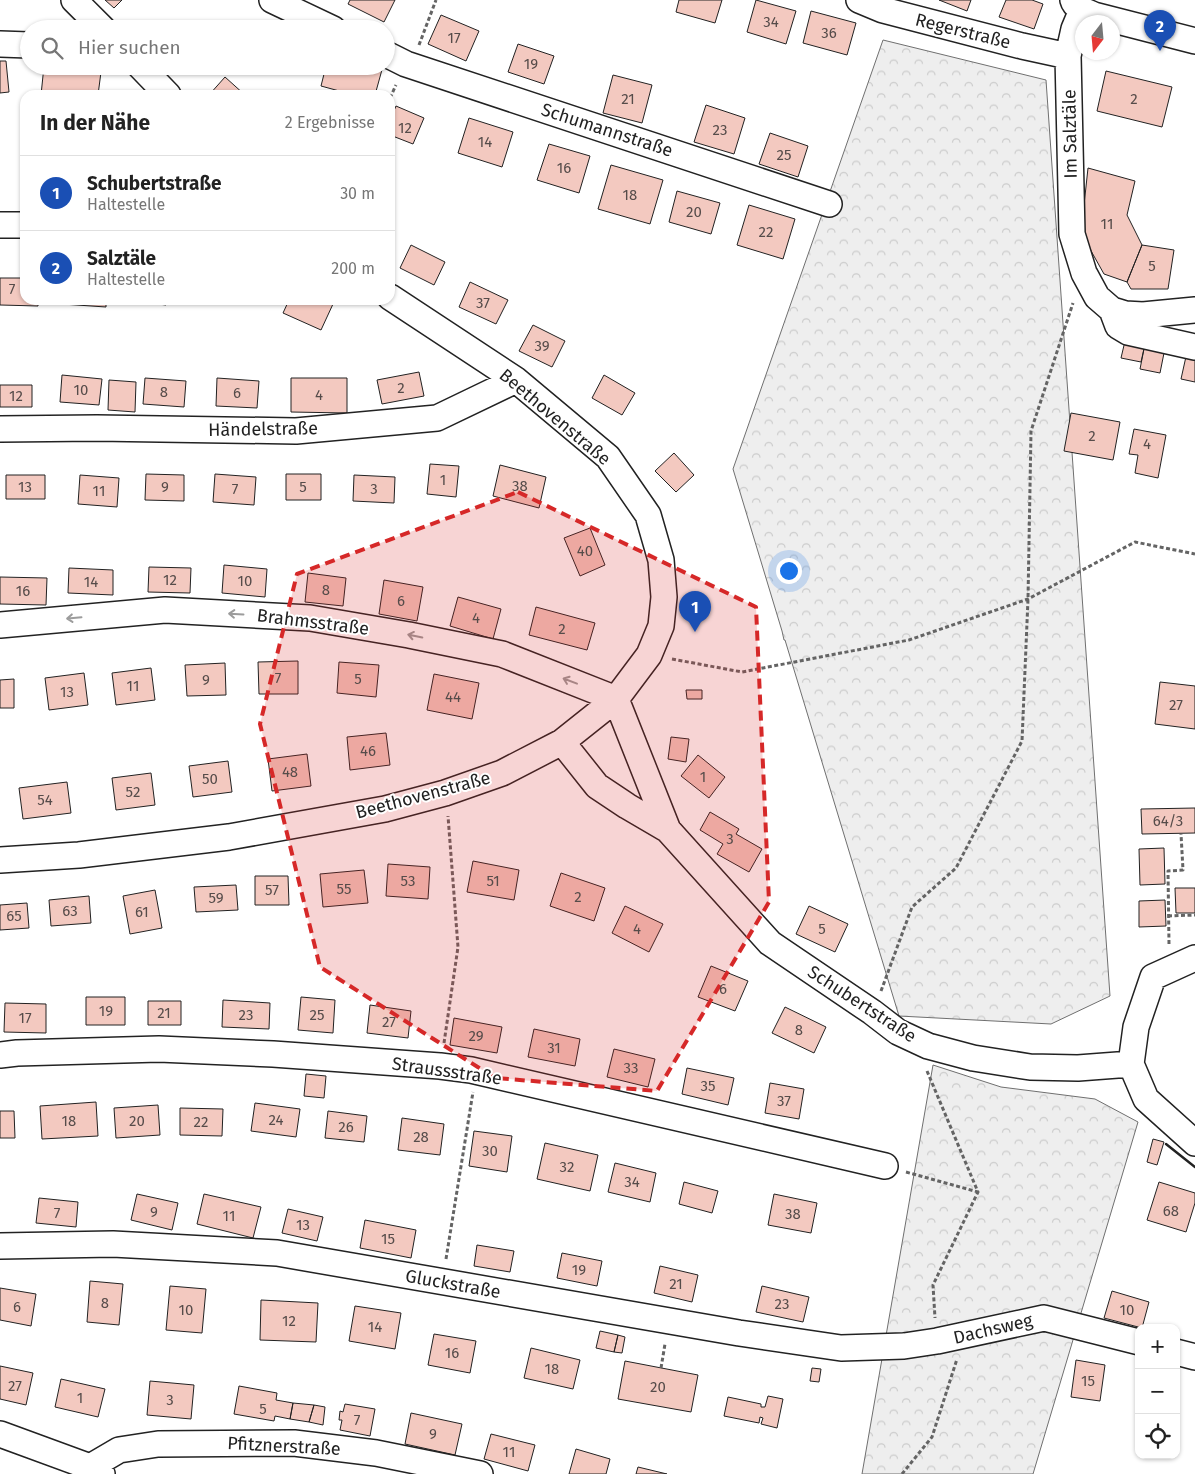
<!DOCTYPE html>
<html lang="de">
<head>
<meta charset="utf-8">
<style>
	:root { --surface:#fff; --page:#f2f2f2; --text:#222; --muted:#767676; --line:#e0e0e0; --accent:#db2777 }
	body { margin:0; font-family:"Fira Sans",sans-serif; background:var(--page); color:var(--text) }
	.controls { position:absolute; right:15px; bottom:15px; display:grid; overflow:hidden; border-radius:10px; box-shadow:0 1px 4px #0004 }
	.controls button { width:45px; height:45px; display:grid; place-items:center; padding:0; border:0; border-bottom:1px solid var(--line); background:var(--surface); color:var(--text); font:25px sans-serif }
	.compass { position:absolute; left:1075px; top:15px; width:45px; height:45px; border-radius:50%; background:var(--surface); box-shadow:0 1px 4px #0004; rotate:196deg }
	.you { position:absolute; left:788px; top:570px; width:18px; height:18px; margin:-12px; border:4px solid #fff; border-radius:50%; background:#1a73e8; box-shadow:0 0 0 8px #1a73e833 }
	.badge { display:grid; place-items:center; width:32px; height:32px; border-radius:50%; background:var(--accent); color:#fff; font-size:16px; font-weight:700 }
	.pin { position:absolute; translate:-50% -41px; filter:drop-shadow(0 1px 2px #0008) }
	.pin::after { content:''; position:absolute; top:26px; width:18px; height:15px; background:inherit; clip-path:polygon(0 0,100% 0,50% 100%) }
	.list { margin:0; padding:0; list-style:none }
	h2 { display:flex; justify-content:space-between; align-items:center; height:65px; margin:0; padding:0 20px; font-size:21px }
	h2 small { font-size:16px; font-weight:400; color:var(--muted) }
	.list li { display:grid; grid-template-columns:32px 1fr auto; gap:15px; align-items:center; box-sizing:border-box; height:75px; padding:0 20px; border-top:1px solid var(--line) }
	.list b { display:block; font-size:19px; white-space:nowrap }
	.list p { margin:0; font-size:16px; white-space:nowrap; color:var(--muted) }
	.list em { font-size:16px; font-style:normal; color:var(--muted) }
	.icon { flex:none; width:28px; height:28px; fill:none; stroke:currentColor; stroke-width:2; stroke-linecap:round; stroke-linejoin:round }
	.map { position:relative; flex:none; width:1195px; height:1474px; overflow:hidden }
	.search { position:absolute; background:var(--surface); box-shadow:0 1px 4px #0004; left:20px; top:20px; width:375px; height:55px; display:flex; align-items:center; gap:12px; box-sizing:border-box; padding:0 18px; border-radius:28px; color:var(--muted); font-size:19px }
	.panel { position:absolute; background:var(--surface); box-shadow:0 1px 4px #0004; left:20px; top:90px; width:375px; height:215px; border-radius:15px }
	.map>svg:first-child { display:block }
	.park { fill:url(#park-crowns); stroke:#6f6f6f }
	.building { fill:#f3c9c0; stroke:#222 }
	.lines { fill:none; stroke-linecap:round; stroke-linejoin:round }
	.minor-casing { stroke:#222; stroke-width:28 }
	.path { stroke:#646464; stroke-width:3; stroke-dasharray:4 2.5; stroke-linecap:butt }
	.minor { stroke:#fff; stroke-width:25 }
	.wall { stroke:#222; stroke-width:2.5 }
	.oneway { stroke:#9c9c9c }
	.marked { fill:#d62828; fill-opacity:0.2; stroke:#d62828; stroke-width:4; stroke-dasharray:10 6; stroke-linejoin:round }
	.labels { text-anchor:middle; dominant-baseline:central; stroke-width:4; stroke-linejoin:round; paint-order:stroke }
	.number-label { font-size:15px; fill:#564c4a }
	.street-label { font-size:18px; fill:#222; stroke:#fff }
</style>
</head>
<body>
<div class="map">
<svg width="1195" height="1474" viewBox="0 0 1195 1474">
	<defs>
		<pattern id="park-crowns" width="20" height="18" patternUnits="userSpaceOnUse" patternTransform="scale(1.25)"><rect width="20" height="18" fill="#eee"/><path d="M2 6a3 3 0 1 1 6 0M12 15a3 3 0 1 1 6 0" fill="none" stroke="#ccc"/></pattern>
	</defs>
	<rect width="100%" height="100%" fill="#fff"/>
	<path class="park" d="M883 40 1046 80 1110 996 1051 1024 899 1016 785 640H784L782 631 733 469Z
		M933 1065 1001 1087 1095 1099 1138 1122 1033 1474H862Z"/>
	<path class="building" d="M105 0H122L114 8Z
		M350 0H395L384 22 348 4Z
		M679 0H722L715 23 676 12Z
		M756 0 796 11 786 44 747 32Z
		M939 0H971L967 11Z
		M1006 0H1032L1043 4 1034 29 999 17Z
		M811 11 856 23 847 55 803 43Z
		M441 15 479 31 466 61 428 44Z
		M175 21 183 29H167Z
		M518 44 554 56 544 84 508 72Z
		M0 61H6L9 92 0 93Z
		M44 66 101 72 98 95H41Z
		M326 66H383L375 95H354L321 86Z
		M1106 71 1172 87 1162 127 1097 111Z
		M613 75 652 85 642 123 603 113Z
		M225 77 245 95H209Z
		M706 105 745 118 734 154 694 142Z
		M396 106 424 118 413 144 390 135V120Z
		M469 118 513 132 502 167 458 153Z
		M770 133 808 146 798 177 759 164Z
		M549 144 590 156 579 193 537 180Z
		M611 165 663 180 650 224 598 209Z
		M1088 168 1135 181 1127 215 1142 245 1127 282 1104 274 1081 233Z
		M677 191 720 203 711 234 669 222Z
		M749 205 795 219 783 259 737 245Z
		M411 245 445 262 434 285 400 268Z
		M1142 245 1174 250 1168 289H1131L1127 282Z
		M0 278H25V300H38V306L0 305Z
		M470 282 508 300 496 324 459 307Z
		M62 300H106V307L62 304Z
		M128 300H166V305Z
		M289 300H325L333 304 321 330 283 313Z
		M533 325 565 341 552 367 519 351Z
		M1125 341 1145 344 1141 362 1121 358Z
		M1145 344 1165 348 1160 373 1140 369Z
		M1187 352 1195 353V382L1181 379Z
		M419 372 424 396 382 404 377 380Z
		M62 375 102 379 99 405 60 402Z
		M604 375 635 393 622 415 592 398Z
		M145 378 186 381 184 407 143 404Z
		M217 378 259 381 257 408 216 406Z
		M291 378H347V413L291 412Z
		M109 380 136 382 135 412 108 410Z
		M0 385H32V407H0Z
		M1071 413 1120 422 1113 460 1064 451Z
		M1134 429 1166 435 1158 478 1135 473 1138 455 1129 454Z
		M674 453 694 475 676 492 655 471Z
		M430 464 459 466 456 497 427 494Z
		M500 465 546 477 539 508 493 496Z
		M146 474 184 475V501L145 500Z
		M215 474 256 477 254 505 213 502Z
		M286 474H321V500H286Z
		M6 475H45V499H6Z
		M80 475 119 478 117 507 78 504Z
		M354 475 395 477 394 503 353 501Z
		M590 528 605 565 580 576 564 538Z
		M224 565 267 569 265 597 222 593Z
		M149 567 191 568 190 593 148 592Z
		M69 568 113 570V595L68 593Z
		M308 573 346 578 343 606 305 602Z
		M0 577 47 578 46 605 0 604Z
		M384 580 423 587 417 621 379 614Z
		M458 597 501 609 493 639 450 626Z
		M536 607 595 623 587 650 529 635Z
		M298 661V694H259L258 662Z
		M339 662 379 665 376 697 337 693Z
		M225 663 226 695 187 696 185 665Z
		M151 668 155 700 116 705 112 673Z
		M84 673 88 705 49 710 45 678Z
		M434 674 479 683 472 719 427 710Z
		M14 679V708H0V680Z
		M1160 682 1195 686V729L1155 724Z
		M686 690H702V699H687Z
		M386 733 390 765 350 770 347 737Z
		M671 737 689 739 686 762 668 759Z
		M307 754 311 786 272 791 268 759Z
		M698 755 725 777 709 798 681 776Z
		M228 761 232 792 193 797 189 766Z
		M151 773 155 805 116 810 112 778Z
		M67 782 71 813 23 819 19 788Z
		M1195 808V833L1142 834 1141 809Z
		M710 812 739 829 736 834 762 849 749 872 717 854 723 844 700 830Z
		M1164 848 1165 884 1140 885 1139 849Z
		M473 861 519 870 514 900 467 892Z
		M388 864 430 867 428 899 386 896Z
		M364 870 368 903 323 907 320 874Z
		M561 873 605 888 594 921 550 906Z
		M255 876H288L289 905H255Z
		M236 885 238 910 196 912 194 887Z
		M1175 888H1195V913H1176Z
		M155 890 162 928 130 934 123 896Z
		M89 896 91 923 51 926 49 900Z
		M1165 900 1166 926 1139 927V901Z
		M27 903 29 928 0 930V905Z
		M625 906 663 924 649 952 612 933Z
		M809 906 848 924 835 952 796 934Z
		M711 966 748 981 735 1011 698 997Z
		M86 997H125V1025H86Z
		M301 997 335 1000 333 1033 298 1030Z
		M223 1000 270 1003 269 1029 222 1027Z
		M148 1001H181V1025H148Z
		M5 1003 46 1004V1033L4 1032Z
		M370 1005 411 1011 408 1038 367 1033Z
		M785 1007 826 1027 814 1053 772 1033Z
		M454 1018 502 1027 497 1053 450 1045Z
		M534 1029 580 1039 575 1066 528 1057Z
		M614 1049 655 1059 648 1087 607 1077Z
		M687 1068 734 1078 728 1105 682 1094Z
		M306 1074 326 1076 324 1098 304 1096Z
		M770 1083 804 1089 799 1119 765 1113Z
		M96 1102 98 1136 42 1139 40 1106Z
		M255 1103 300 1109 296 1137 251 1131Z
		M158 1105 160 1135 116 1138 114 1108Z
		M180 1108 223 1109 222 1136 180 1135Z
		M0 1111H14L15 1138H0Z
		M328 1111 367 1116 364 1142 325 1138Z
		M402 1118 444 1124 440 1155 398 1150Z
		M474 1131 512 1136 507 1172 469 1166Z
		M1153 1139 1164 1142 1157 1165 1147 1162Z
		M545 1143 598 1155 590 1191 537 1179Z
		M615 1163 656 1173 650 1202 608 1192Z
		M684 1182 718 1191 712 1213 679 1204Z
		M1159 1182 1195 1193V1203L1186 1232 1147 1220Z
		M137 1194 178 1203 172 1230 131 1220Z
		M204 1194 261 1207 253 1238 197 1224Z
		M774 1194 817 1203 811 1233 768 1225Z
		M39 1198 78 1202 76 1227 36 1223Z
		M288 1209 323 1217 317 1241 282 1233Z
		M365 1220 416 1230 411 1258 360 1248Z
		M477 1245 514 1251 510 1272 474 1266Z
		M562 1253 602 1261 597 1286 557 1278Z
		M660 1266 698 1275 692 1302 654 1293Z
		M90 1281 123 1284 119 1325 87 1322Z
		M170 1286 206 1289 202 1333 166 1330Z
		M762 1286 809 1297 803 1322 756 1312Z
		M0 1288 36 1294 31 1326 0 1320Z
		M1112 1291 1149 1302 1142 1328 1104 1318Z
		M261 1300 318 1303 316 1342 260 1340Z
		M355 1306 401 1313 395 1349 349 1341Z
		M600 1331 618 1335 614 1352 596 1348Z
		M434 1334 476 1341 470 1373 428 1365Z
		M618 1335 625 1337 622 1353 614 1352Z
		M531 1348 580 1360 573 1389 524 1378Z
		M1076 1360 1105 1365 1100 1401 1071 1397Z
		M625 1361 698 1375 691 1412 618 1399Z
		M0 1366 33 1373 26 1405 0 1399Z
		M812 1368 821 1369 819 1382 810 1381Z
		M61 1379 105 1389 98 1417 55 1407Z
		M150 1381 194 1385 191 1419 147 1415Z
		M239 1386 277 1393 276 1400 293 1403 290 1419 275 1416 274 1421 234 1414Z
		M768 1396 783 1399 777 1428 761 1424 763 1418 760 1417 759 1423 724 1416 728 1397 761 1404V1407H765Z
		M293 1403 314 1405 309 1422 290 1419Z
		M345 1404 375 1409 370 1436 340 1430 342 1420H339L340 1411 343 1412Z
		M314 1405 325 1407 323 1425 309 1422Z
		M411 1413 462 1424 455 1455 405 1444Z
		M491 1434 535 1445 528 1471 484 1459Z
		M576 1449 610 1459 606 1474H569Z
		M638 1467 667 1474H636Z"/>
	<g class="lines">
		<g class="minor-casing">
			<path id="minor" d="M74 0 103 29
				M272 0 333 29
				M859 0 883 10 1022 46 1068 56
				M1073 0C1075 8 1087 12 1094 15L1195 41
				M1082 10 1074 29 1068 56 1072 234 1084 273 1097 297 1112 310 1125 314 1143 315 1195 310
				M0 44 29 45
				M386 54 406 64 829 204
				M140 66 168 95
				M0 225H25
				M1112 310 1118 326 1128 332 1195 347
				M0 429 97 428 296 431 437 418 516 380
				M0 625 165 610 310 618 409 635 502 654 616 699 668 830 770 943 872 1012 898 1032 928 1046 973 1058 1030 1067 1078 1068 1131 1064
				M562 742 597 786 627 806 668 830
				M0 860 79 855 229 837 385 809 445 793 502 773 562 742 616 699 649 655 661 626 664 597 661 560 648 515 608 457 516 380 390 297
				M1195 958 1153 977 1136 1027 1131 1064 1146 1099 1195 1143
				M0 1055 17 1053 159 1049 273 1054 440 1066 471 1070 885 1166
				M0 1246 113 1244 277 1253 739 1333 841 1348 904 1346 937 1341 1044 1318 1139 1342
				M1176 1352 1195 1357
				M0 1434 90 1467 102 1474
				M90 1467 119 1450 158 1444 294 1443 376 1453 480 1474"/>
		</g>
		<path class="path" d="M419 45 436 0
			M390 98 396 85
			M672 659 742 672 909 640 1028 599 1135 542 1195 554
			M1168 916 1195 915
			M1169 944 1168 871 1183 870 1181 834
			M881 991 912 907 956 868 1022 741 1028 599 1031 431 1073 303
			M444 1043 458 947 448 816
			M927 1071 978 1192 933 1285 935 1318
			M906 1172 978 1192
			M446 1259 473 1092
			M661 1368 665 1344
			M902 1474 932 1437 957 1359"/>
		<use href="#minor" class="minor"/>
		<path class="wall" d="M1166 1144 1195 1167"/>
	</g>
	<defs><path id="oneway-shaft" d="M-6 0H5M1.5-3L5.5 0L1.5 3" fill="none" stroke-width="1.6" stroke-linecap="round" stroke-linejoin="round" transform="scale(1.25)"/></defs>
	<g class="oneway">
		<use href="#oneway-shaft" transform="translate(236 614) rotate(-177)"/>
		<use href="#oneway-shaft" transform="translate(74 618) rotate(175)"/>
		<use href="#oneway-shaft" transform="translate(415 636) rotate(-168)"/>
		<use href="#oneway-shaft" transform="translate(570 681) rotate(-159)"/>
	</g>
	<path class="marked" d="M518 492 756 607 769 902 657 1091 495 1078 320 967 260 724 297 574Z"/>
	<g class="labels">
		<g class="number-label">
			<text x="771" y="22">34</text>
			<text x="829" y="33">36</text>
			<text x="454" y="38">17</text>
			<text x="531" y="64">19</text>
			<text x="628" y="99">21</text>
			<text x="1134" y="99">2</text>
			<text x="405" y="128">12</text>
			<text x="720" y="130">23</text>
			<text x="485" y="142">14</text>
			<text x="784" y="155">25</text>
			<text x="564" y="168">16</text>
			<text x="630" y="195">18</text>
			<text x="694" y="212">20</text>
			<text x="1107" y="224">11</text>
			<text x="766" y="232">22</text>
			<text x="1152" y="266">5</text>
			<text x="12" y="289">7</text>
			<text x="483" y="303">37</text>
			<text x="542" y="346">39</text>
			<text x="401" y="388">2</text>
			<text x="81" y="390">10</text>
			<text x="164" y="392">8</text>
			<text x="237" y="393">6</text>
			<text x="319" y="395">4</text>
			<text x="16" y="396">12</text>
			<text x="1092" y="436">2</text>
			<text x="1147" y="444">4</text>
			<text x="443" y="480">1</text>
			<text x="520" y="486">38</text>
			<text x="25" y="487">13</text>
			<text x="165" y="487">9</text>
			<text x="303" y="487">5</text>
			<text x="235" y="489">7</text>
			<text x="374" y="489">3</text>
			<text x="99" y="491">11</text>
			<text x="585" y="551">40</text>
			<text x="170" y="580">12</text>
			<text x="245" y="581">10</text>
			<text x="91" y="582">14</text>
			<text x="326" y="590">8</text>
			<text x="23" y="591">16</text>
			<text x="401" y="601">6</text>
			<text x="476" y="618">4</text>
			<text x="562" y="629">2</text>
			<text x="278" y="678">7</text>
			<text x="358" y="679">5</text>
			<text x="206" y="680">9</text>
			<text x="133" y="686">11</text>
			<text x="67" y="692">13</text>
			<text x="453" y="697">44</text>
			<text x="1176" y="705">27</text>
			<text x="368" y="751">46</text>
			<text x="290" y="772">48</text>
			<text x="703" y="777">1</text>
			<text x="210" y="779">50</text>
			<text x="133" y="792">52</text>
			<text x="45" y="800">54</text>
			<text x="1168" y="821">64/3</text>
			<text x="730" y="839">3</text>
			<text x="408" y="881">53</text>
			<text x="493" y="881">51</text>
			<text x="344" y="889">55</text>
			<text x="272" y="890">57</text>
			<text x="578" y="897">2</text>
			<text x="216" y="898">59</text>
			<text x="70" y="911">63</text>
			<text x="142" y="912">61</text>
			<text x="14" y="916">65</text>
			<text x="637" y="929">4</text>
			<text x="822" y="929">5</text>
			<text x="723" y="989">6</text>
			<text x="106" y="1011">19</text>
			<text x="164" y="1013">21</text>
			<text x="246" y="1015">23</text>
			<text x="317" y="1015">25</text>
			<text x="25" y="1018">17</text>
			<text x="389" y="1022">27</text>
			<text x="799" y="1030">8</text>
			<text x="476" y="1036">29</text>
			<text x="554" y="1048">31</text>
			<text x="631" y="1068">33</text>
			<text x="708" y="1086">35</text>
			<text x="784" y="1101">37</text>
			<text x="276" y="1120">24</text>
			<text x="69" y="1121">18</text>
			<text x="137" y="1121">20</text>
			<text x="201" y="1122">22</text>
			<text x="346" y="1127">26</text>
			<text x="421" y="1137">28</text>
			<text x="490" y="1151">30</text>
			<text x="567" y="1167">32</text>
			<text x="632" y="1182">34</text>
			<text x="1171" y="1211">68</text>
			<text x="154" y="1212">9</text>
			<text x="57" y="1213">7</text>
			<text x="793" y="1214">38</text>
			<text x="229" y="1216">11</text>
			<text x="303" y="1225">13</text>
			<text x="388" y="1239">15</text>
			<text x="579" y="1270">19</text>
			<text x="676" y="1284">21</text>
			<text x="105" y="1303">8</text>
			<text x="782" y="1304">23</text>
			<text x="17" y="1307">6</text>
			<text x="186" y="1310">10</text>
			<text x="1127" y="1310">10</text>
			<text x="289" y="1321">12</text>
			<text x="375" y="1327">14</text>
			<text x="452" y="1353">16</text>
			<text x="552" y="1369">18</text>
			<text x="1088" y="1381">15</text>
			<text x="15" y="1386">27</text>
			<text x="658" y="1387">20</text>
			<text x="80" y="1398">1</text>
			<text x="170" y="1400">3</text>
			<text x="263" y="1409">5</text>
			<text x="357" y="1420">7</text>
			<text x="433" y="1434">9</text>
			<text x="509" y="1452">11</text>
		</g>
		<g class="street-label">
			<text transform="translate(963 31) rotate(14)">Regerstraße</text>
			<text transform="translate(607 130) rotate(18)">Schumannstraße</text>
			<text transform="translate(1070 134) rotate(-91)">Im Salztäle</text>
			<text transform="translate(555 417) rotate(40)">Beethovenstraße</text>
			<text transform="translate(263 429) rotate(-1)">Händelstraße</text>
			<text transform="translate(313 622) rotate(7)">Brahmsstraße</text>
			<text transform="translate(423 795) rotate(-15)">Beethovenstraße</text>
			<text transform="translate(862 1004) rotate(33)">Schubertstraße</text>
			<text transform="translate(447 1071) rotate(8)">Straussstraße</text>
			<text transform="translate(453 1284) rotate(10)">Gluckstraße</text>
			<text transform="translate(993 1329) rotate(-13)">Dachsweg</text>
			<text transform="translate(284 1446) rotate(3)">Pfitznerstraße</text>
		</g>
	</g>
</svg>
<div class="controls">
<button>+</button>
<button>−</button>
<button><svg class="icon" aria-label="locate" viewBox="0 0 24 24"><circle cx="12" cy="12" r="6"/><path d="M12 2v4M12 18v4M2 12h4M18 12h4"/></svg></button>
</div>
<svg class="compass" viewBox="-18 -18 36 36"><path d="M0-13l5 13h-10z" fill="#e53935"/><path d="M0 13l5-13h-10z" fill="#767676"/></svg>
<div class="you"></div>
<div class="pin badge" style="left:695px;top:632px;background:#1a4fb4">1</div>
<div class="pin badge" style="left:1160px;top:51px;background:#1a4fb4">2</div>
<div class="search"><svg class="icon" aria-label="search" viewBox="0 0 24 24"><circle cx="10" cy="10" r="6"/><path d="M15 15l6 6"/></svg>Hier suchen</div>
<section class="panel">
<h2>In der Nähe<small>2 Ergebnisse</small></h2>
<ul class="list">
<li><span class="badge" style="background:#1a4fb4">1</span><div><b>Schubertstraße</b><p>Haltestelle</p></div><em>30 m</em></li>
<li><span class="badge" style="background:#1a4fb4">2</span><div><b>Salztäle</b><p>Haltestelle</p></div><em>200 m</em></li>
</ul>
</section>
</div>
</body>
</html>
